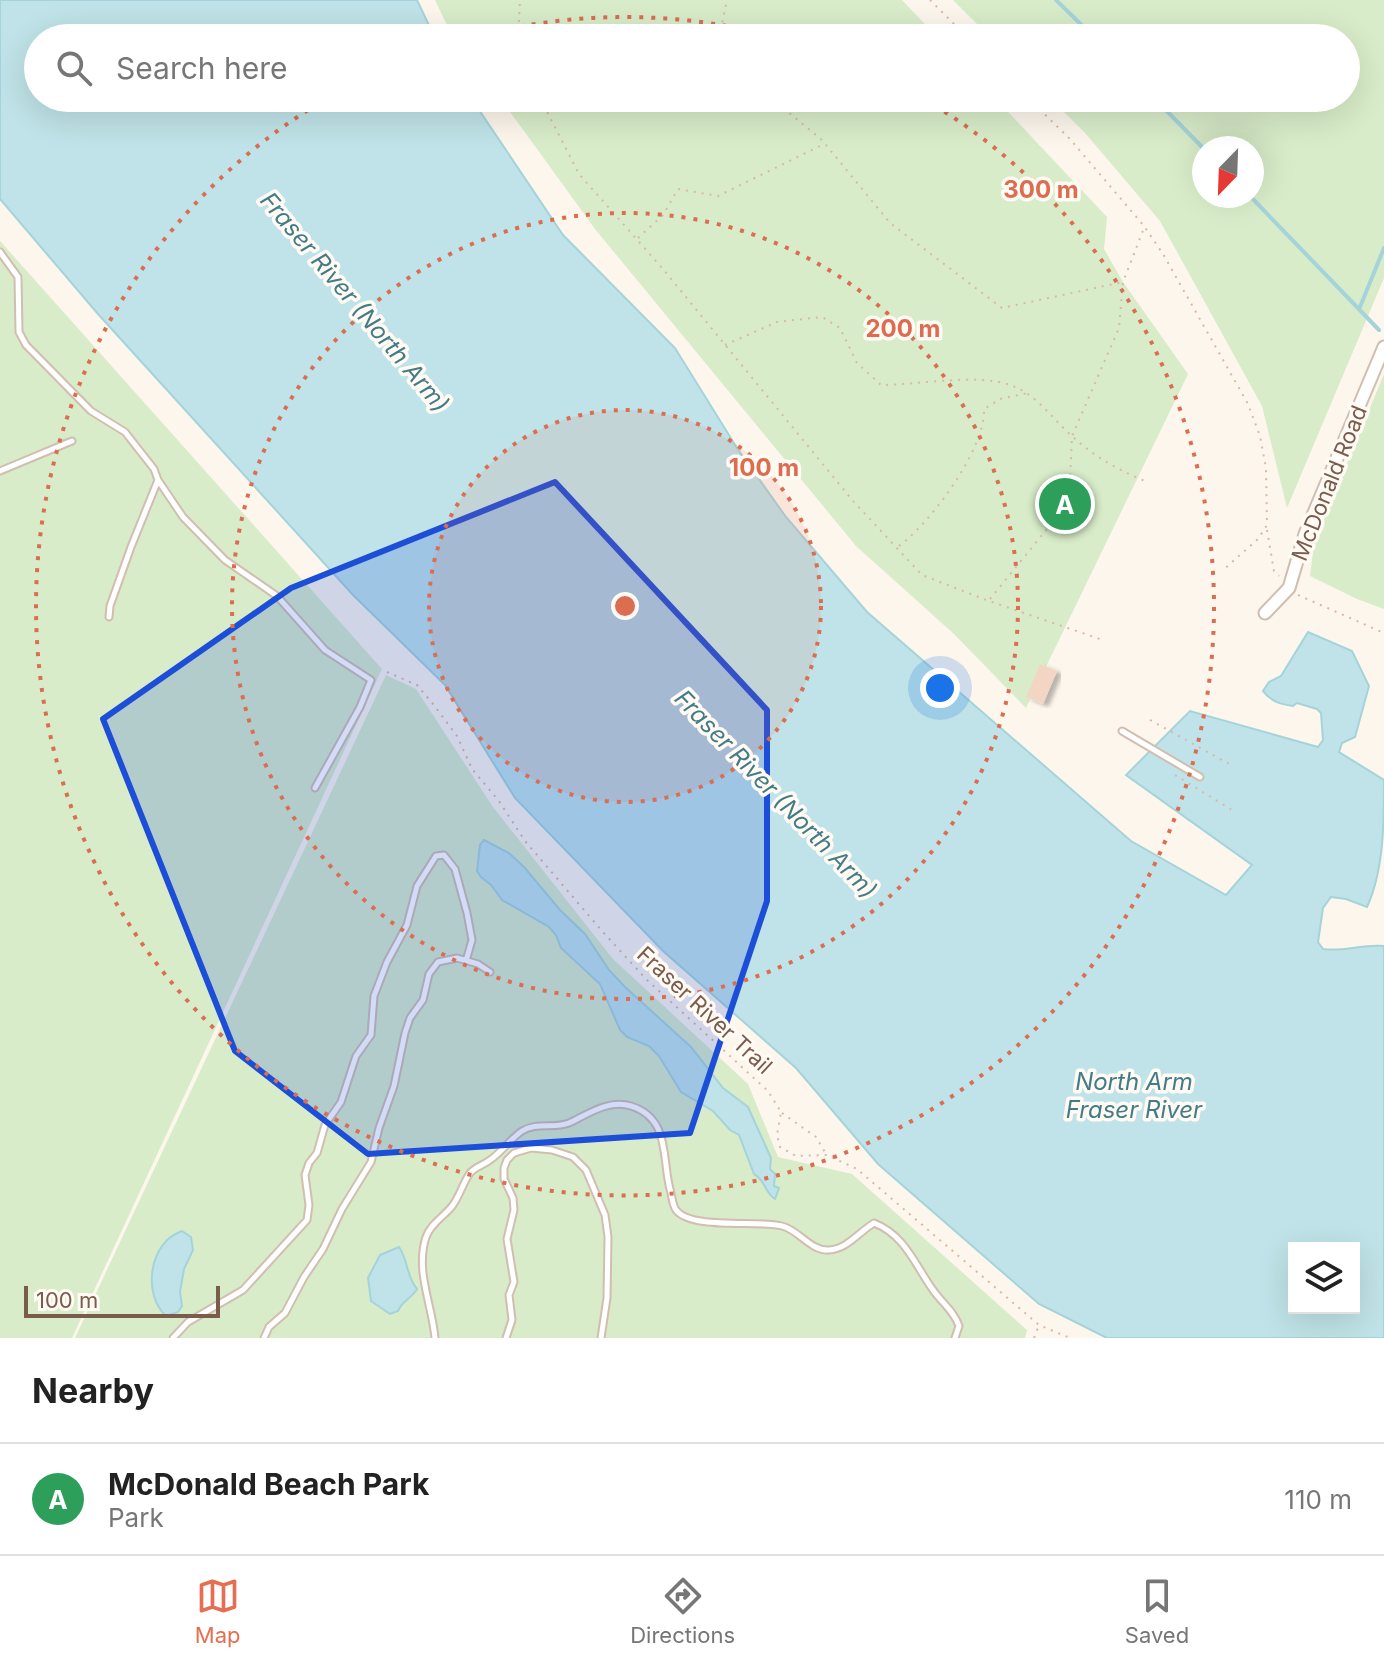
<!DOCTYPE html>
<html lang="en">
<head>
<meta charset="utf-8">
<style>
	:root { --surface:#fff; --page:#f2f2f2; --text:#222; --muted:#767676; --line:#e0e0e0; --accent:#e76f51 }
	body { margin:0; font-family:Inter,sans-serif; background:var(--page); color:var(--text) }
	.controls { position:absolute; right:24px; bottom:24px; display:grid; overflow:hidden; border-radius:0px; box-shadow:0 8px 32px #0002 }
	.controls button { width:72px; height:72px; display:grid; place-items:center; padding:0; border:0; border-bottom:2px solid var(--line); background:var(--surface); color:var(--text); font:40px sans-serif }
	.compass { position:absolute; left:1192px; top:136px; width:72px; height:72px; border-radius:50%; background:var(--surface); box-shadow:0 8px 32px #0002; rotate:203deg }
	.scale { position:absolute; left:24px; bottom:20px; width:196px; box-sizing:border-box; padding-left:8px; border:4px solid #7a5c4d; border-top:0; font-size:22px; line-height:28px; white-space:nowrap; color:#7a5c4d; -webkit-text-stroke:6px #fffaf3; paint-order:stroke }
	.you { position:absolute; left:940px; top:688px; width:28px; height:28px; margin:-20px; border:6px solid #fff; border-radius:50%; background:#1a73e8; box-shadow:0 0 0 12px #1a73e833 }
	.badge { display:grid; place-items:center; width:52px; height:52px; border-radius:50%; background:var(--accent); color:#fff; font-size:26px; font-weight:700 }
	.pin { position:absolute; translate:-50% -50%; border:4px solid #fff; box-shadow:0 2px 8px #0006 }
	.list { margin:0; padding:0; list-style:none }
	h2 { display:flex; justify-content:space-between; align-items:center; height:104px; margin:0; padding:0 32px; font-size:34px }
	h2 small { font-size:26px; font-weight:400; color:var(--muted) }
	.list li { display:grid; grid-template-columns:52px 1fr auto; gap:24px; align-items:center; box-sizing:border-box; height:112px; padding:0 32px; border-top:2px solid var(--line) }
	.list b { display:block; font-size:30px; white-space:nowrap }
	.list p { margin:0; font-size:26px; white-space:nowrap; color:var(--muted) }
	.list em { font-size:26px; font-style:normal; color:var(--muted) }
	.icon { flex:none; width:44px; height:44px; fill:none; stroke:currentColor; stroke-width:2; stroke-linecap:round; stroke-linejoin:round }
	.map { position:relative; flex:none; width:1384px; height:1338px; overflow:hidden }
	.search { position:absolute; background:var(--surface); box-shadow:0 8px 32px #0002; left:24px; right:24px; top:24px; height:88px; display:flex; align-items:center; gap:20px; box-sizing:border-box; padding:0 28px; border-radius:44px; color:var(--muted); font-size:30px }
	.sheet { height:216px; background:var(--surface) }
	nav { display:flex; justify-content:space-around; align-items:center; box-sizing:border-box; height:112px; border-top:2px solid var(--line); background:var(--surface); font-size:22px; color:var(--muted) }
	nav a { display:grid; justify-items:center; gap:4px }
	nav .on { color:var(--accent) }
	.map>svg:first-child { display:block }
	.green { fill:#d8ecc9; fill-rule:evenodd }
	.water { fill:#bfe3e8; stroke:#a5d3da; stroke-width:2; fill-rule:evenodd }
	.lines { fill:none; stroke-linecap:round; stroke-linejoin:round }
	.stream { stroke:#a5d3da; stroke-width:4 }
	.building { fill:#f3d5c3; filter:url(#shadow) }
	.lane-casing { stroke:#d1beb0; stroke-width:9 }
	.street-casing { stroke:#d1beb0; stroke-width:15 }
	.path { stroke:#d9b8a5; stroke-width:2; stroke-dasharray:2 6; stroke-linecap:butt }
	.lane { stroke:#fff; stroke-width:5 }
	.street { stroke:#fff; stroke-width:11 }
	.marked { fill:#1d4ed8; fill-opacity:0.2; stroke:#1d4ed8; stroke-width:6; stroke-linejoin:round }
	.ring { fill:none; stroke:#dc6d51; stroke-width:4; stroke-dasharray:4 8 }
	.labels { text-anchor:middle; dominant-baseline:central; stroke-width:7; stroke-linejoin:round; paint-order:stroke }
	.street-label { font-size:22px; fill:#7a5c4d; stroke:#fffaf3 }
	.water-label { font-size:24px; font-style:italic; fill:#437c86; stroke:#fffaf3 }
	.centre { fill:#dc6d51; stroke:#fffaf3; stroke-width:4 }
	.ring-label { font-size:24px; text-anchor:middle; font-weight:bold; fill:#dc6d51; stroke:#fffaf3; stroke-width:7; stroke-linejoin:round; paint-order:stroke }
</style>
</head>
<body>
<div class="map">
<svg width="1384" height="1338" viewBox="0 0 1384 1338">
	<defs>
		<filter id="shadow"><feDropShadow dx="5.5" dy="3" stdDeviation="2" flood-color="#0004"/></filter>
	</defs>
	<rect width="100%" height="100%" fill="#fdf6ec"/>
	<path class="green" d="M435 0H902L938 38H457L446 23Z
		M953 0H1384V278L1287 508 1262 406 1160 221 1085 133 1050 98H1346V38H991ZM1204 148H1252V196H1204Z
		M500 98H995L1107 217 1104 249 1123 282 1188 374 1026 708 954 634 856 546 595 229Z
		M0 241 382 669 72 1338H0Z
		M1384 374V609L1357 599 1310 576 1314 543Z
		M386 675 416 689 493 807 613 959 748 1084 778 1157 852 1174 1027 1330 1025 1338H75Z"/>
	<path class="water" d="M0 0H417L435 38H38V98H471L563 235 675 348 737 448 786 517 867 612 1131 841 1226 895 1252 865 1126 775 1190 711 1318 747 1323 740 1321 713 1317 709 1297 703 1293 706C1280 704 1272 702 1263 691L1269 682 1281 676 1308 632 1352 651 1369 686 1355 737 1342 743 1339 752 1384 780C1384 822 1384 870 1367 907L1346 899 1331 897 1323 908 1318 942 1323 949C1344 952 1363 944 1384 946V1338H1107L1039 1304 878 1164 796 1068 663 951 515 798 445 685 353 595 98 314 0 199ZM1294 1248H1354V1308H1294Z
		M484 840 509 853 524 867 560 910 585 934 609 970 625 987 691 1047 723 1088 748 1107 771 1158 770 1169 775 1174 774 1186 779 1188 775 1199C765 1193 765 1180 754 1174L739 1135 730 1130 713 1111 681 1092 659 1056 649 1046 627 1037 620 1030 600 984 561 948 556 935 549 927 502 900 491 885 481 877 477 871 480 845Z
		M182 1231 191 1237 193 1250 184 1269 180 1292 182 1306 178 1312 166 1316C142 1294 149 1242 182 1231Z
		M399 1247C408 1259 406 1276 417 1289 411 1299 402 1301 398 1311L390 1314 371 1301 368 1278 380 1255Z"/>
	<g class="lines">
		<path class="stream" d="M1056 0 1095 38
			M1154 98 1204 149
			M1250 196 1379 330
			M1360 307 1384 248"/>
	</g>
	<path class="building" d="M1040 664 1057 671 1043 704 1026 697Z"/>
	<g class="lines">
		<g class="lane-casing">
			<path id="lane" d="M0 252 18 277 19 332 26 345 91 411 125 432 154 469 158 480 183 517 225 560 277 596 325 650 371 680 360 707 315 788
				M0 471 72 441
				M109 617 110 606 131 547 158 480
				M1122 731 1200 777
				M173 1338 188 1322 243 1290 307 1220 309 1205 305 1175 309 1163 317 1153 325 1125 341 1102 356 1056 371 1035 374 996 387 962 407 925 417 886 436 856 444 855 455 869 467 913 472 940 466 961
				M264 1338 269 1327 285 1313 304 1277 323 1249 342 1209 371 1162 379 1128 394 1086 405 1033 410 1018 423 1000 429 974 438 962 457 958 478 964 490 972
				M435 1338C432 1304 415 1271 426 1237 431 1223 445 1216 453 1205 460 1195 463 1183 470 1173 476 1166 484 1165 490 1160 502 1152 510 1139 522 1131 536 1122 554 1129 569 1123 588 1114 609 1099 631 1106 672 1119 661 1161 671 1193 672 1198 673 1206 676 1210 691 1230 758 1220 782 1226 799 1230 810 1251 829 1250 847 1249 859 1232 874 1223 905 1235 915 1265 933 1290 942 1303 954 1311 959 1326L955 1338
				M506 1338 512 1320 509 1295 514 1282 507 1239 514 1210 513 1198 504 1179V1168L507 1160 514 1153 531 1148 552 1150 573 1157 586 1170 605 1215 608 1237 607 1298 601 1338"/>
		</g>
		<g class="street-casing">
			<path id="street" d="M1265 613 1289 588 1305 534 1384 347"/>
		</g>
		<path class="path" d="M930 0 968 38
			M518 38 520 0
			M719 38 727 0
			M540 98 579 174 663 269 853 501 922 575 989 601 1100 639
			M771 98 822 140 890 223 1002 308 1123 282
			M1028 98 1069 138 1144 226 1163 254 1248 404 1260 436 1266 468 1267 525 1258 539 1222 571
			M638 238 663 215 678 189 718 196 824 144
			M725 345 777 322 822 317 840 328 857 363 881 385C917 385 977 373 1010 385 1037 394 1051 418 1072 436 1093 456 1118 470 1145 481
			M1267 530 1274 571 1279 576
			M899 546C931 522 985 450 984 409L1000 399 1028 393
			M1298 595 1384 633
			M990 599 1069 502 1072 436 1119 328 1123 282 1144 228
			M387 672 417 685 433 704 457 736 472 769 499 801 525 841 602 931 646 979 768 1091 781 1112 777 1135 780 1147 796 1156 827 1155 857 1169 1039 1325 1070 1338
			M1150 720 1231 765
			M1175 775 1232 810
			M782 1113 816 1137 826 1154
			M1034 1338 1039 1325"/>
		<use href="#lane" class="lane"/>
		<use href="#street" class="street"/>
	</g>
	<path class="marked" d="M555 482 767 710V901L690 1133 368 1154 235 1051 103 719 291 588Z"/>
	<circle cx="625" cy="606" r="196" fill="#dc6d51" fill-opacity=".12"/>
	<g class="ring">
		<circle cx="625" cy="606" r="196"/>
		<circle cx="625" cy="606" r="393"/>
		<path d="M473 37A589 589 0 0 1 777 37M924 99A589 589 0 1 1 326 99"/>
	</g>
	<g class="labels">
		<g class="street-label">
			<text transform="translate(1329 483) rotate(-68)">McDonald Road</text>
			<text transform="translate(705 1010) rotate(43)">Fraser River Trail</text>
		</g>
		<g class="water-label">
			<text transform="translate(355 302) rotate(50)">Fraser River (North Arm)</text>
			<text transform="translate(776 794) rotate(46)">Fraser River (North Arm)</text>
			<text x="1134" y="1081">North Arm<tspan x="1134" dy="28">Fraser River</tspan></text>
		</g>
	</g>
	<circle cx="625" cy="606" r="12" class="centre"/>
	<g class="ring-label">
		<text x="1041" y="198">300 m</text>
		<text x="903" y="337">200 m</text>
		<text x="764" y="476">100 m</text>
	</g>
</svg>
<div class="controls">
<button><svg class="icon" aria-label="layers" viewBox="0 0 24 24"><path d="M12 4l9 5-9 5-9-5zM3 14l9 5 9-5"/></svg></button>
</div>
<svg class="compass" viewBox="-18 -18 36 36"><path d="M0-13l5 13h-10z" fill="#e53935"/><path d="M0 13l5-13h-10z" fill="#767676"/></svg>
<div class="scale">100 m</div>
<div class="you"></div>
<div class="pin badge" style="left:1065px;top:504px;background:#2e9e5b">A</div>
<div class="search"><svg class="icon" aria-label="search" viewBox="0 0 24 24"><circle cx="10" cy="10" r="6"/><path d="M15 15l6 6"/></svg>Search here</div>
</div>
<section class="sheet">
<h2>Nearby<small></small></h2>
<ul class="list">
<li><span class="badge" style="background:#2e9e5b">A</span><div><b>McDonald Beach Park</b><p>Park</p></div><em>110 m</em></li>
</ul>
</section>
<nav>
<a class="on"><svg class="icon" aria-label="map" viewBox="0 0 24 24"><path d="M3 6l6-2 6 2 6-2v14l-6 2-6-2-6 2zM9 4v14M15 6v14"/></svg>Map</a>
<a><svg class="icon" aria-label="directions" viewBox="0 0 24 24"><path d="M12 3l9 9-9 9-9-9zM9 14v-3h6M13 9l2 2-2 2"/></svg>Directions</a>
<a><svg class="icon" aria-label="saved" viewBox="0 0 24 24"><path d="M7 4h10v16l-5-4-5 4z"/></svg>Saved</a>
</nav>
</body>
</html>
